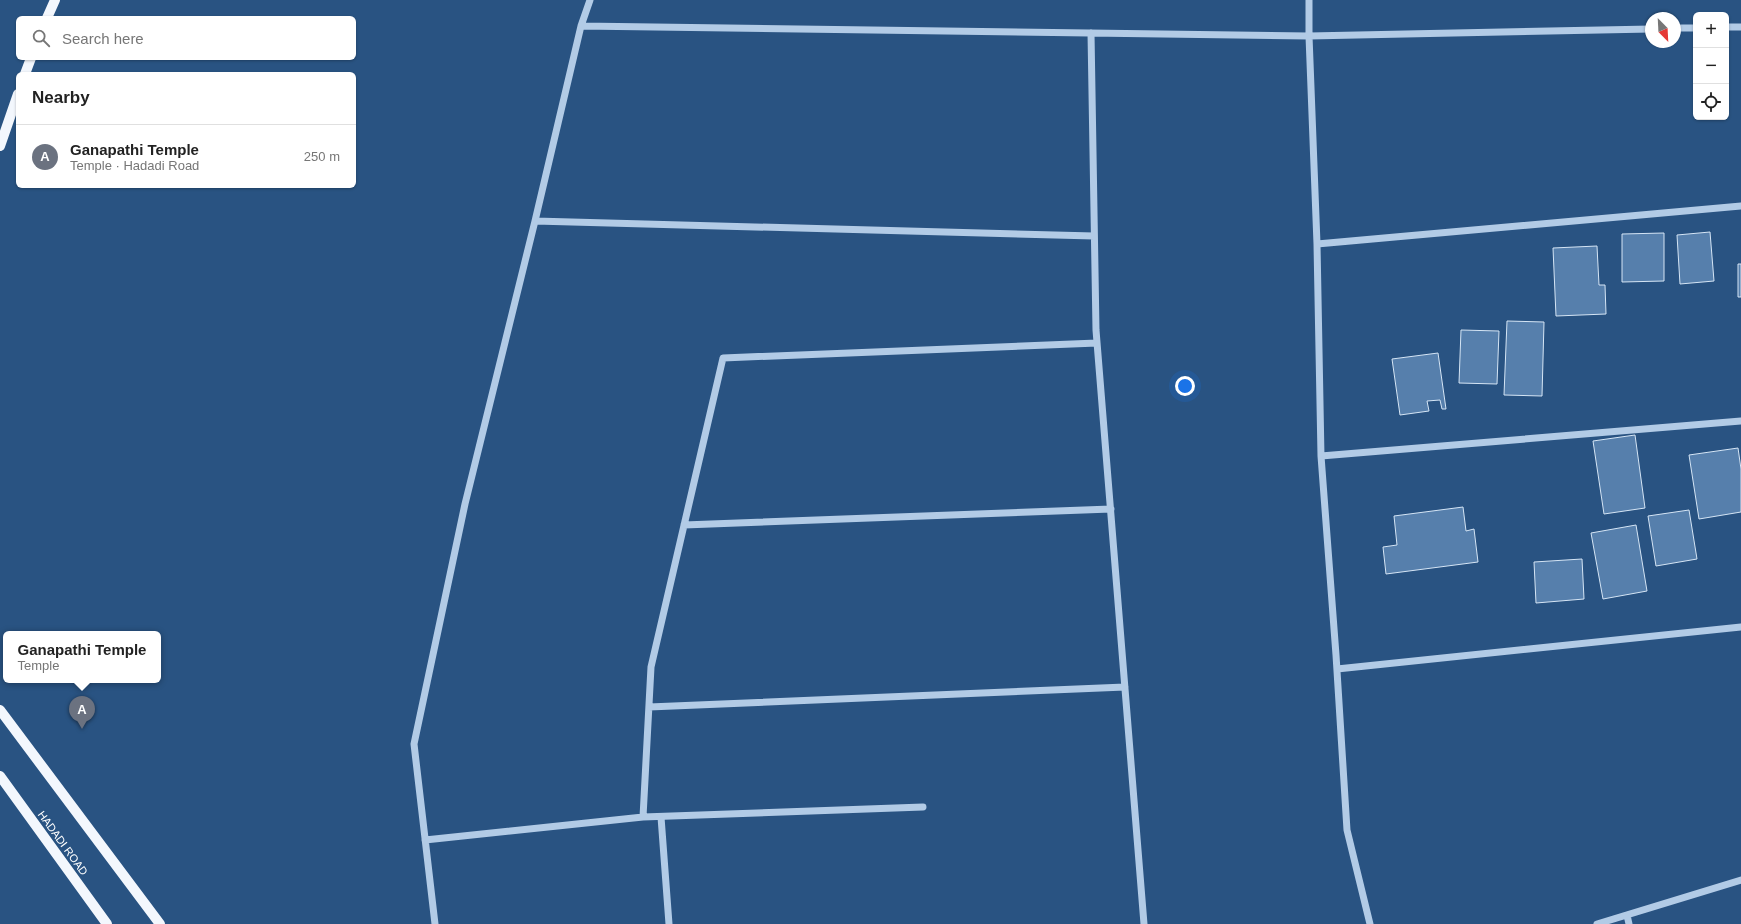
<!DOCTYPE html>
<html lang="en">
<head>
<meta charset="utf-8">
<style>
	:root { --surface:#fff; --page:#f6f6f6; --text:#222; --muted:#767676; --line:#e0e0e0; --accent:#7d6c49 }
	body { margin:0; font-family:Helvetica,sans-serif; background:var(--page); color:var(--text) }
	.controls { position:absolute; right:12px; top:12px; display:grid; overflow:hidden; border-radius:6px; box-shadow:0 1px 3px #0004 }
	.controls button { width:36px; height:36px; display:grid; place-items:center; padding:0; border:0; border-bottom:1px solid var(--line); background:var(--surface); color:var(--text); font:20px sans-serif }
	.compass { position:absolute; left:1645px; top:12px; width:36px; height:36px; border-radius:50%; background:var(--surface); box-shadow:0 1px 3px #0004; rotate:156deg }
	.you { position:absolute; left:1185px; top:386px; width:14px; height:14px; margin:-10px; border:3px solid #fff; border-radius:50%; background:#1a73e8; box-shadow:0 0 0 6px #1a73e833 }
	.badge { display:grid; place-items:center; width:26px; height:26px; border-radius:50%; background:var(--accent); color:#fff; font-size:13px; font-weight:700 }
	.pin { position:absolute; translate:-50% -33px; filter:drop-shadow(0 1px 2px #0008) }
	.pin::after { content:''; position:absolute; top:21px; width:14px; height:12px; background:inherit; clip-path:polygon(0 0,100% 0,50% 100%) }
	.popup { position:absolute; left:3px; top:631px; width:158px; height:52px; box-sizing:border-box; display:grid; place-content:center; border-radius:6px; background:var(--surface); filter:drop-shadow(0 1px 3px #0005); font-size:13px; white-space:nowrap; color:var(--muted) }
	.popup b { font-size:15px; color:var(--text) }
	.popup::after { content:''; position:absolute; left:50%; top:100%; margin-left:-8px; border:8px solid transparent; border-top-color:var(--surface) }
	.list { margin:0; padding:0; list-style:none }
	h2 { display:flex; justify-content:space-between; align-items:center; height:52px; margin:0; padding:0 16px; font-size:17px }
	h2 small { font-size:13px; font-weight:400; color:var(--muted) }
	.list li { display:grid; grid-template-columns:26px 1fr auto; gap:12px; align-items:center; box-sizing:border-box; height:64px; padding:0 16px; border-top:1px solid var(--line) }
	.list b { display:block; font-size:15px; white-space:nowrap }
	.list p { margin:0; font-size:13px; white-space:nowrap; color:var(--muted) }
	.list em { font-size:13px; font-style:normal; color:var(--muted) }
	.icon { flex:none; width:22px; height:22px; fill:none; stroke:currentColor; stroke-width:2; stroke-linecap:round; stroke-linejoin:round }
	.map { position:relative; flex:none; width:1741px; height:924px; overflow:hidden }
	.search { position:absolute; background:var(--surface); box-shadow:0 1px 3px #0004; left:16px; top:16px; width:340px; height:44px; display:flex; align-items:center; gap:10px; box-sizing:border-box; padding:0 14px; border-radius:6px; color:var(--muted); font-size:15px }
	.panel { position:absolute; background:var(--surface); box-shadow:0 1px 3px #0004; left:16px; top:72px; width:340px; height:116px; border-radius:6px }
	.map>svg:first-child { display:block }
	.building { fill:#567fac; stroke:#d5e5f5 }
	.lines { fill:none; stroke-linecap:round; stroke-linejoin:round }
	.minor { stroke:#b2cbe6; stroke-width:7 }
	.major { stroke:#f3f7fd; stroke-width:10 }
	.labels { text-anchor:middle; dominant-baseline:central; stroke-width:4; stroke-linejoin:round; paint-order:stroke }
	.street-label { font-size:11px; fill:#fff; stroke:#295382 }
</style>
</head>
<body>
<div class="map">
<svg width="1741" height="924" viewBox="0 0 1741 924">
	<rect width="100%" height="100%" fill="#295382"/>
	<path class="building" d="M1710 232 1714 281 1680 284 1677 235Z
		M1664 233V281L1622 282V234Z
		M1597 246 1599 285H1605L1606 314 1556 316 1553 248Z
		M1738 264H1741V297H1738Z
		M1507 321 1544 322 1542 396 1504 395Z
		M1461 330 1499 331 1497 384 1459 383Z
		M1438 353 1446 409H1442L1440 400 1427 401 1429 411 1400 415 1392 359Z
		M1635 435 1645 508 1604 514 1593 441Z
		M1738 448 1741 469V512L1699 519 1689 455Z
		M1463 507 1466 531 1474 529 1478 562 1386 574 1383 547 1397 545 1394 516Z
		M1689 510 1697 559 1656 566 1648 516Z
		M1636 525 1647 591 1603 599 1591 533Z
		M1582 559 1584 599 1536 603 1534 562Z"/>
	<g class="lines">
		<path class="minor" d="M1309 0V36L1317 244 1321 456 1336 655 1347 830 1370 924
			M581 26 1309 36 1651 29
			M1726 27H1741
			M1675 28H1696
			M1091 33 1096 330 1144 924
			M535 221 1094 236
			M1317 244 1741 206
			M1321 456 1741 421
			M684 525 1111 509
			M1337 669 1741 627
			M649 707 1125 687
			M643 817 923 807
			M661 817 669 924
			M425 840 643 817 651 667 723 358 1097 343
			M1627 915 1629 924
			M435 924 414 744 465 504 535 221 581 26 590 0
			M1597 924 1741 880"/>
		<path class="major" d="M47 18 55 0
			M25 74 31 58
			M0 146 18 94
			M0 710 160 924
			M0 776 107 924"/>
	</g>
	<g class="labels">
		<g class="street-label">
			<text transform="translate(63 843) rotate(54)">HADADI ROAD</text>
		</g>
	</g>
</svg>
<div class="controls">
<button>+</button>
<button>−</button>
<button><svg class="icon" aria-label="locate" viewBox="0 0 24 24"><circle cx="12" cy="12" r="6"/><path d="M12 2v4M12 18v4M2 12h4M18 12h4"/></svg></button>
</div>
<svg class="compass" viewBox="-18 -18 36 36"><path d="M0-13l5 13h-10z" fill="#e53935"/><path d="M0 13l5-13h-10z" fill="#767676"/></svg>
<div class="you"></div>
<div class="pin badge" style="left:82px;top:729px;background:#6b7280">A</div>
<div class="popup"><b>Ganapathi Temple</b>Temple</div>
<div class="search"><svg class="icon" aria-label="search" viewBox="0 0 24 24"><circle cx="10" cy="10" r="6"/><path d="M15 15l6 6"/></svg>Search here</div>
<section class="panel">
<h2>Nearby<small></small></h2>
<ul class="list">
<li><span class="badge" style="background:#6b7280">A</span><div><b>Ganapathi Temple</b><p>Temple · Hadadi Road</p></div><em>250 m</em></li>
</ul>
</section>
</div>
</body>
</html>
